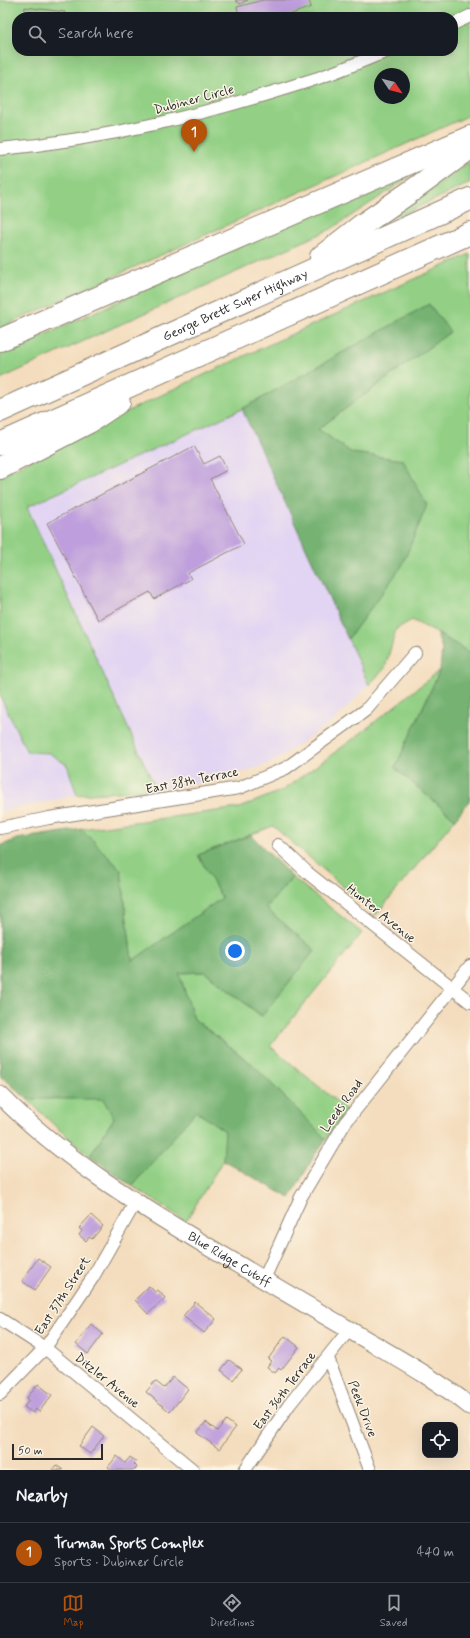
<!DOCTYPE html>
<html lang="en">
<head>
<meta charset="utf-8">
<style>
	:root { --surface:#171b24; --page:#20242c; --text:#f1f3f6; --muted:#9ea1a6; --line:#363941; --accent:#b45309 }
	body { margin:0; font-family:Mynerve,sans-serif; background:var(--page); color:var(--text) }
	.controls { position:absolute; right:12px; bottom:12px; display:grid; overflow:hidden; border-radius:8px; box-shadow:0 4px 16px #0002 }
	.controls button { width:36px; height:36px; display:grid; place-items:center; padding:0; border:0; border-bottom:1px solid var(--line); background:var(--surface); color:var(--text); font:20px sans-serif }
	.compass { position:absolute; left:374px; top:68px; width:36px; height:36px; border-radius:50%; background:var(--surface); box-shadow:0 4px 16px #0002; rotate:125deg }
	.scale { position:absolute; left:12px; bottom:10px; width:91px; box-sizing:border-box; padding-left:4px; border:2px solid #2b2b2b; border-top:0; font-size:11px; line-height:14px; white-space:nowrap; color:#2b2b2b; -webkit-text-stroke:3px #fcf5e5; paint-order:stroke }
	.you { position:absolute; left:235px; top:951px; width:14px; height:14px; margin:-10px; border:3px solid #fff; border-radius:50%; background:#1a73e8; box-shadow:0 0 0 6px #1a73e833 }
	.badge { display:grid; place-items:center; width:26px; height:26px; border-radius:50%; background:var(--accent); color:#fff; font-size:13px; font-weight:700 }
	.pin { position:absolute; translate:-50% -33px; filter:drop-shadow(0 1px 2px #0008) }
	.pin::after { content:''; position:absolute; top:21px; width:14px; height:12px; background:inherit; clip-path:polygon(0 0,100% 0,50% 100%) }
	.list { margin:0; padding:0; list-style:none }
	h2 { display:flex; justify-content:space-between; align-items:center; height:52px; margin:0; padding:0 16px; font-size:17px }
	h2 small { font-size:13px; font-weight:400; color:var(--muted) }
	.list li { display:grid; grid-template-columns:26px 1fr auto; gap:12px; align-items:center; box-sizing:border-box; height:60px; padding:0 16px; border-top:1px solid var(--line) }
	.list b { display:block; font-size:15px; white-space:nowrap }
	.list p { margin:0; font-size:13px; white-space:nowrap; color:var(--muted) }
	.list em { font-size:13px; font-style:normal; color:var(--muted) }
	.icon { flex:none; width:22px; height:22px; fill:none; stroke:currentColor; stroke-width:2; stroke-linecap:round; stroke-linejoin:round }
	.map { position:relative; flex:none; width:470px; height:1470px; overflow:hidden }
	.search { position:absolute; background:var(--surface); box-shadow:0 4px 16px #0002; left:12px; right:12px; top:12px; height:44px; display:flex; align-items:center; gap:10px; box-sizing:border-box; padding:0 14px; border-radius:16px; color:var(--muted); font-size:15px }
	.sheet { height:112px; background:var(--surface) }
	nav { display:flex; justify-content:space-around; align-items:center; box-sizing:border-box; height:56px; border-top:1px solid var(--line); background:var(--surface); font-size:11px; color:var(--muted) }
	nav a { display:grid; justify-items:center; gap:2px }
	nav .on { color:var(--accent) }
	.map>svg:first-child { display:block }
	.built { fill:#e2d4f3 }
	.green { fill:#93d085; stroke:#5f7e58; fill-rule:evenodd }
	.forest { fill:#76b272; stroke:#506e4e }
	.building { fill:#be9edc }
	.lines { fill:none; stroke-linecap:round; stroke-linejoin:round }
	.minor-casing { stroke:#908474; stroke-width:14 }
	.secondary-casing { stroke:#908474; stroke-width:19 }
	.motorway-casing { stroke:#908474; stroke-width:24 }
	.minor { stroke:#fff; stroke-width:12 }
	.secondary { stroke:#fff; stroke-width:17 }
	.motorway { stroke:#fff; stroke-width:22 }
	.labels { text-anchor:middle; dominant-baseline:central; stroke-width:3; stroke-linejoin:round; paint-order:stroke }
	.street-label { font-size:13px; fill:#2b2b2b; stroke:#fcf5e5 }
</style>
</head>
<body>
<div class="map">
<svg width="470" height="1470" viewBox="0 0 470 1470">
	<rect width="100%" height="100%" fill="#fcf5e5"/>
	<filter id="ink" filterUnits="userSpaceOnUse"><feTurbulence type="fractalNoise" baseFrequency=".025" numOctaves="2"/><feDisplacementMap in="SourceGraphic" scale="8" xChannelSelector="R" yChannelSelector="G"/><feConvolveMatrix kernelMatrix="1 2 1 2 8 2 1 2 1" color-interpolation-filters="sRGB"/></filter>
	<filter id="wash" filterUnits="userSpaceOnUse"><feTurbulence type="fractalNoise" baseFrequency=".012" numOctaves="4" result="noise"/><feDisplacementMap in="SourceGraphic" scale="16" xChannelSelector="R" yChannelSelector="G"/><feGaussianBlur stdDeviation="0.9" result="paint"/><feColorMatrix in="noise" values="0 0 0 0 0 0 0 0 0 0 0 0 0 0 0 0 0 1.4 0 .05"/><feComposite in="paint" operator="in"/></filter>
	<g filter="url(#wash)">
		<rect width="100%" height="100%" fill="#f4ddbe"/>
		<path class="built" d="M242 409 369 685 333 721 271 763 221 779 156 789 27 507Z
			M0 696 27 752 48 753 67 765 77 795 0 811Z"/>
		<path class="green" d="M0 0H470V115L0 328ZM17 17H453V51H17ZM380 74H404V98H380Z
			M430 160 401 183 331 229 0 379V355Z
			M470 162V183L397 217 395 213Z
			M470 254V653L437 633 412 620 396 629 385 668 369 685 348 639 402 566 403 460 352 453 318 429 450 332 429 304 242 409 27 507 156 789 77 795 67 765 49 753 27 752 0 696V476C153 395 312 325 470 254Z
			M440 670 395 768 455 819 376 915 273 826 198 855 222 898 132 961 121 870 82 829 239 808 283 790 356 737Z
			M292 877 362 933 270 1046 347 1110 326 1139 252 1064 194 1019 179 973 205 972 261 1016 266 908Z
			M103 1098 114 1118 90 1156 54 1125 27 1099Z
			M195 1111 226 1131 223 1160 186 1221 132 1186Z"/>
		<path class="forest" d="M429 304 450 332 318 429 352 453 403 460 427 505 402 566 348 639 242 409Z
			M437 633 470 653V800L455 819 395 768 440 670 442 649Z
			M82 829 121 870 132 961 222 898 198 855 251 835 292 877 266 908 315 950 262 1016 205 972 179 973 194 1019 252 1064 326 1139 314 1156 290 1198 223 1160 225 1131 196 1111 132 1186 90 1156 114 1118 103 1099H27L0 1075V846L17 839Z"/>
		<g id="blocks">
			<path class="building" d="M235 0H248L240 4Z
				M263 0H309L311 7 283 17H239L237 7Z
				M25 7 65 12 64 17H24Z
				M194 446 204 464 220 456 227 470 210 479 244 544 188 573 191 579 154 599 150 592 98 620 47 523Z
				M91 1215 103 1226 92 1239 89 1237 86 1241 79 1235 82 1231 79 1228Z
				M38 1258 51 1267 35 1290 22 1281Z
				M149 1286 155 1292 158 1290 165 1298 148 1314 135 1300Z
				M195 1302 216 1319 204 1333 183 1316Z
				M91 1324 103 1334 88 1354 76 1344Z
				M285 1336 299 1347 281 1370 279 1368 275 1373 267 1367 271 1361 268 1359Z
				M229 1360 242 1369 233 1380 221 1370Z
				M173 1377 188 1389 170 1412 146 1392 155 1381 164 1388Z
				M38 1384 52 1395 39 1412 36 1409 33 1413 24 1407 29 1400 27 1398Z
				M226 1420 236 1427 219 1449 197 1433 206 1422 217 1431Z
				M93 1427 104 1436 90 1454 79 1446Z
				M117 1456 125 1463 130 1457 136 1462 134 1464 137 1467 135 1470H112L108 1467Z
				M56 1465 63 1470H52Z"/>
		</g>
	</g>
	<g filter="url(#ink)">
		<use href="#blocks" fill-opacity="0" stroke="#908474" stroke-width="1"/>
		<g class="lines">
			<g class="minor-casing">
				<path id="minor" d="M453 24 470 16
					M0 149C110 139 210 113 315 79 340 71 364 60 388 51
					M0 828 49 818 239 788 286 768 366 710 415 653
					M278 845 309 874 470 1002
					M264 1279 301 1197 345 1123 470 966
					M0 1319 45 1348 193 1470
					M328 1358 370 1470
					M0 1394 45 1348 93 1277 135 1203
					M245 1470 289 1405 349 1330"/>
			</g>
			<g class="secondary-casing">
				<g id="secondary">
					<path id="s1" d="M0 1095C60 1156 134 1202 207 1246 254 1274 301 1302 348 1329 390 1354 432 1376 470 1406"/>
				</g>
			</g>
			<g class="motorway-casing">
				<g id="motorway">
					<path d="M321 257 362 225 416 188 470 148"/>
					<path d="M0 340 470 137"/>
					<path id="s2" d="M0 411 470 199"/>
					<path d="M0 444 470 233"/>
					<path d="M0 468 89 422 119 402"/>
				</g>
			</g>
			<use href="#minor" class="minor"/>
			<use href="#secondary" class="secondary"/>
			<use href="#motorway" class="motorway"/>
		</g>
	</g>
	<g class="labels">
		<g class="street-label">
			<text transform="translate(194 100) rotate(-15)">Dubiner Circle</text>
			<text stroke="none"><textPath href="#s2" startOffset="258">George Brett Super Highway</textPath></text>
			<text transform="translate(192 781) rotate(-11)">East 38th Terrace</text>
			<text transform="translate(381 914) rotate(39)">Hunter Avenue</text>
			<text transform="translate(342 1106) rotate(-54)">Leeds Road</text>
			<text stroke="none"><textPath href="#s1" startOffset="283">Blue Ridge Cutoff</textPath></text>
			<text transform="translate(63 1296) rotate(-57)">East 37th Street</text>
			<text transform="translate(107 1381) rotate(39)">Ditzler Avenue</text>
			<text transform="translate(285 1391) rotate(-53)">East 36th Terrace</text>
			<text transform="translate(362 1409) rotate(69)">Peek Drive</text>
		</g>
	</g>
</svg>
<div class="controls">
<button><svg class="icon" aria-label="locate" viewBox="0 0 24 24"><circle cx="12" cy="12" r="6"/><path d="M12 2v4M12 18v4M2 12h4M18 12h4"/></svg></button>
</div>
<svg class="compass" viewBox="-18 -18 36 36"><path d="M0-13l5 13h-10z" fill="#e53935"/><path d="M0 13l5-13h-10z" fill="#9ea1a6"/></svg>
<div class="scale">50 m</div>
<div class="you"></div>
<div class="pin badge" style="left:194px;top:152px">1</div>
<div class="search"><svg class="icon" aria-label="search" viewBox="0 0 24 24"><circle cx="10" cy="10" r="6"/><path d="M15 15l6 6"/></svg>Search here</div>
</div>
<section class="sheet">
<h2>Nearby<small></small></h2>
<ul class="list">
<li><span class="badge">1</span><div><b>Truman Sports Complex</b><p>Sports · Dubiner Circle</p></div><em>440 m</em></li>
</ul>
</section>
<nav>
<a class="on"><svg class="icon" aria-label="map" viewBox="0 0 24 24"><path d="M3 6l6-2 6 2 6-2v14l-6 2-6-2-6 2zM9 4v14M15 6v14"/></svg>Map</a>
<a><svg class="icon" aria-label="directions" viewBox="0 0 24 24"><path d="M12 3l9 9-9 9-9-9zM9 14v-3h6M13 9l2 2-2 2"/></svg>Directions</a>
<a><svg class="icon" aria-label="saved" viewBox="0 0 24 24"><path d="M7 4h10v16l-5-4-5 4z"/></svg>Saved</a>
</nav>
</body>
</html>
